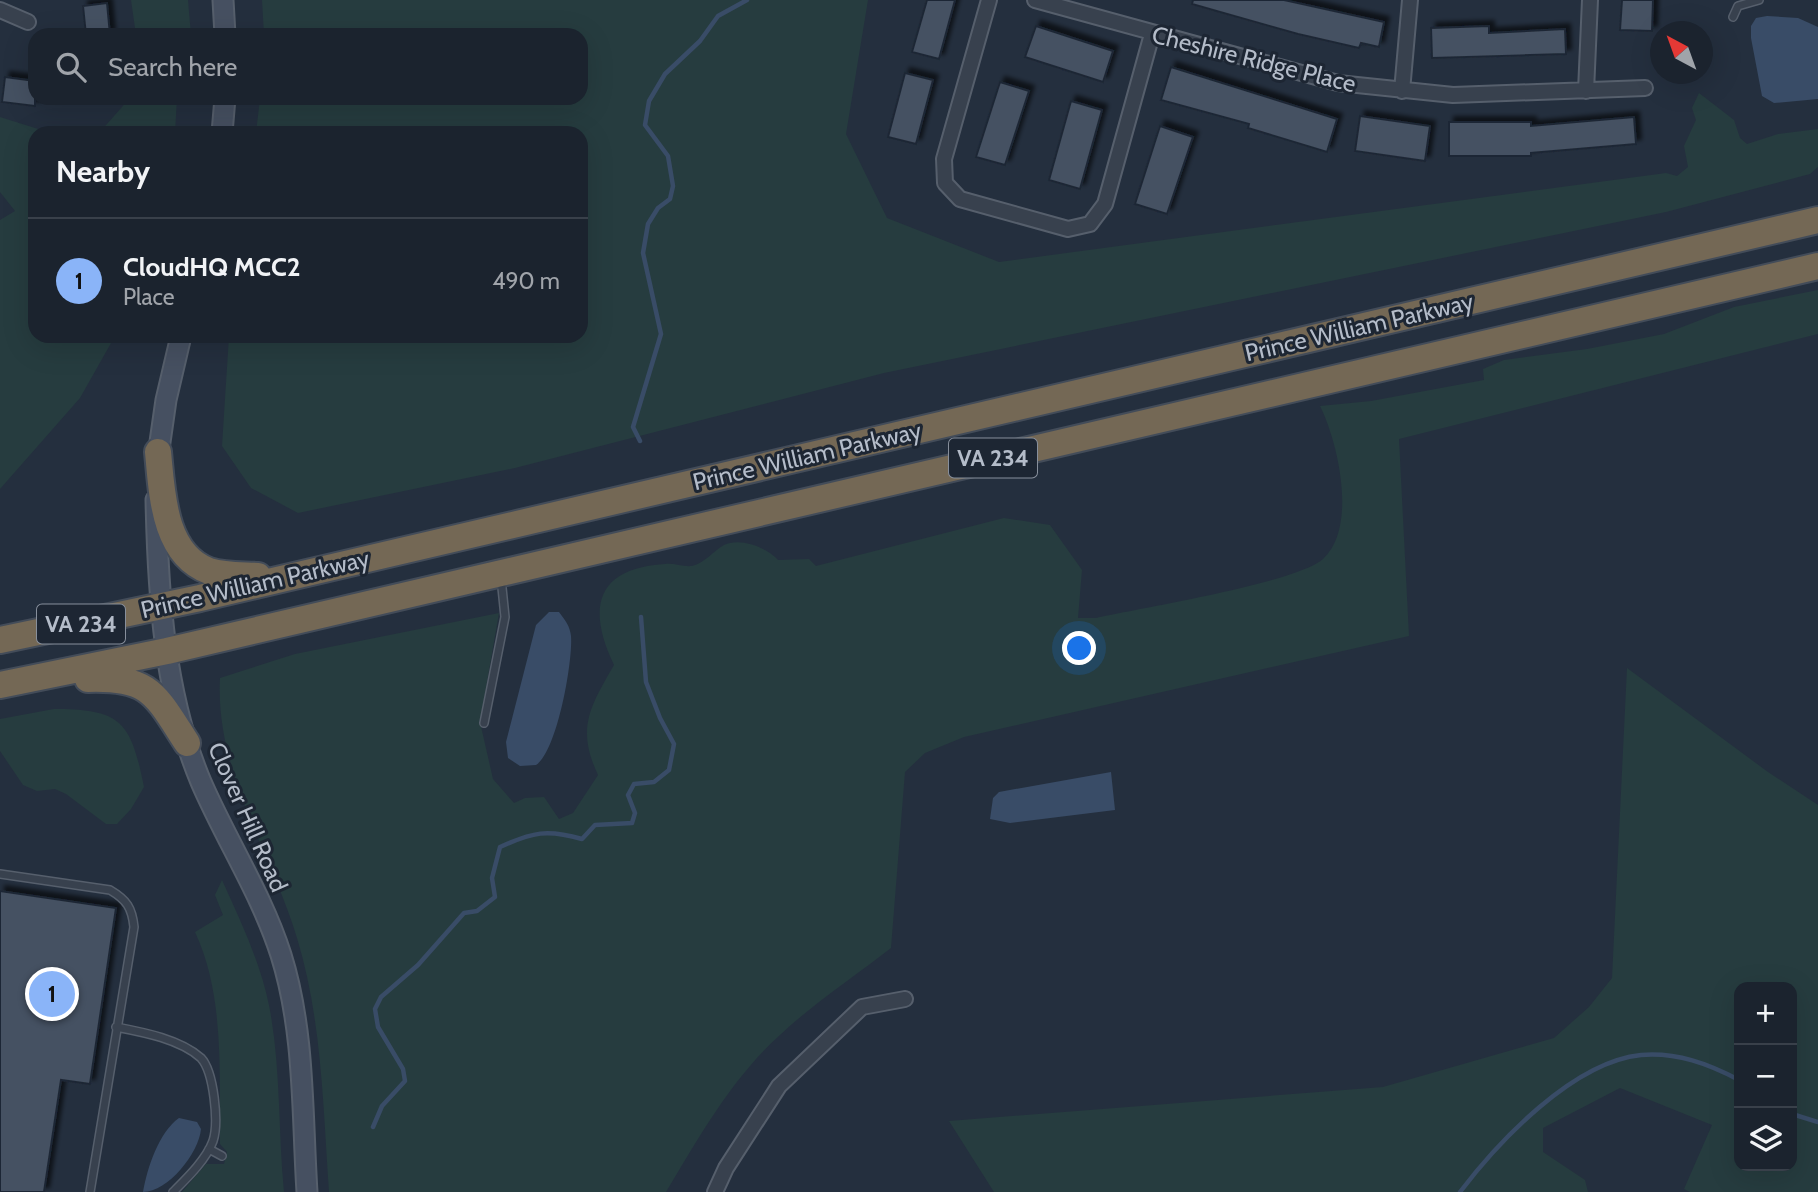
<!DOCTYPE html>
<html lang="en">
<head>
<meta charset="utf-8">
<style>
	:root { --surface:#1b232e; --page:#242b36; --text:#f1f3f6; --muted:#a0a4aa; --line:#39404a; --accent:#8ab4f8 }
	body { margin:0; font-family:Cabin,sans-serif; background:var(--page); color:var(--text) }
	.controls { position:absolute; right:21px; bottom:21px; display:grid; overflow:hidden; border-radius:14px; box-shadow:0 7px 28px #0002 }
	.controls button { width:63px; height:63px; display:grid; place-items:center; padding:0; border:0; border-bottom:2px solid var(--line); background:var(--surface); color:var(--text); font:35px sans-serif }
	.compass { position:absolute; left:1650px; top:21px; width:63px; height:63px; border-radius:50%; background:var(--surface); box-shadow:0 7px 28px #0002; rotate:319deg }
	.you { position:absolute; left:1080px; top:649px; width:24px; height:24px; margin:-18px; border:5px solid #fff; border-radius:50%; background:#1a73e8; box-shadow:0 0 0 10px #1a73e833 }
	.badge { display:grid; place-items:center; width:46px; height:46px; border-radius:50%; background:var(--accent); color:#111; font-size:23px; font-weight:700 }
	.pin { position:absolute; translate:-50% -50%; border:4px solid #fff; box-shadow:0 2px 7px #0006 }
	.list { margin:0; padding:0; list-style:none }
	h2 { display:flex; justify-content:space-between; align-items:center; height:91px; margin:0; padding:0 28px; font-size:30px }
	h2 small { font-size:23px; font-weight:400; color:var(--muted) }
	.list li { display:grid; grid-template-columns:46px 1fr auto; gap:21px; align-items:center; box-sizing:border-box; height:126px; padding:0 28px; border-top:2px solid var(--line) }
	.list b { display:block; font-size:26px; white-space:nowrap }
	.list p { margin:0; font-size:23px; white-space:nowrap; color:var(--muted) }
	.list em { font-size:23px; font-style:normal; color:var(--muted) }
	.icon { flex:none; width:38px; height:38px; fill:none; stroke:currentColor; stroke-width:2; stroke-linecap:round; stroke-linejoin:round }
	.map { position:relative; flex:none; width:1818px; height:1192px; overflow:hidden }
	.search { position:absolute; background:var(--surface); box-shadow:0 7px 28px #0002; left:28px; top:28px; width:560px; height:77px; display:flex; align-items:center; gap:18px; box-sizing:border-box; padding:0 24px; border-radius:21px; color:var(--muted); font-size:26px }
	.panel { position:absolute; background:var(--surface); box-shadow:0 7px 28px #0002; left:28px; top:126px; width:560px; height:217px; border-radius:21px }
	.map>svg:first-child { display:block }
	.green { fill:#263c3f; fill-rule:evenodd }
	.water { fill:#394c67 }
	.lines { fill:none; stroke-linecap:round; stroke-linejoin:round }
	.stream { stroke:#394c67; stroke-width:4.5 }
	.building { fill:#455162; stroke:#1f2835; stroke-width:2; filter:url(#shadow) }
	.lane-casing { stroke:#565f6c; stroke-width:10 }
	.street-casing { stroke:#565f6c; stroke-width:18 }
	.secondary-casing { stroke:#565f6c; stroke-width:23 }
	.highway-casing { stroke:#434c59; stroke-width:30 }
	.lane { stroke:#38414e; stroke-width:7 }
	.street { stroke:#38414e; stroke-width:14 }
	.secondary { stroke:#465061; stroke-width:19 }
	.highway { stroke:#746855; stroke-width:26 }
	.labels { text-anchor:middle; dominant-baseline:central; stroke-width:6; stroke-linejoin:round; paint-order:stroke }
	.shield { fill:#1d2633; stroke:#878f9c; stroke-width:2 }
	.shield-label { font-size:23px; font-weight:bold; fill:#b4bcc9 }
	.street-label { font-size:24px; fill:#b4bcc9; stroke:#1d2633 }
</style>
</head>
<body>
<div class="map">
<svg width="1818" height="1192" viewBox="0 0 1818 1192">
	<defs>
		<filter id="shadow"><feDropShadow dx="5" dy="-5" stdDeviation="2" flood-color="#0009"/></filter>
	</defs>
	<rect width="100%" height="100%" fill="#242f3e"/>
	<path class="green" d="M131 0H188L191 35H136Z
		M262 0H868L846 134 887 218 999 262 1666 173 1677 176 1688 167 1684 146 1696 120 1692 108 1699 93 1734 120 1740 138 1747 144 1778 134 1818 129V167L1810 174 1666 212 884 373 515 468 298 513 251 488 222 446 229 336H581V133H256L260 98H581V35H264Z
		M130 98H177L175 133H99Z
		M0 117 51 133H35V336H115L80 398 0 489V220L15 211 0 192Z
		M1818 290V334L1399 439 1409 636 964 737 925 753 905 772 891 948C854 977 814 1003 780 1035 732 1078 699 1137 666 1192H329C323 1107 322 1020 297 938 271 852 215 771 220 678L295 654 499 613 480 722 493 779 514 803 525 798 544 797 559 819 573 813 598 775C576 728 590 707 614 665 587 609 595 568 665 564 674 563 683 567 692 566 705 563 713 551 724 545 741 537 767 548 778 560L809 559 816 566 1004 518 1050 525 1082 570 1078 618H1096C1140 608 1296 583 1323 559 1358 527 1338 442 1320 406L1371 401 1484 380 1483 369 1504 360 1587 349 1664 334 1734 307Z
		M1627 668 1768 772 1818 805V1192H1690L1684 1189 1712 1125 1620 1088 1543 1128V1152L1585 1180 1588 1192H994L949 1121 1383 1087 1554 1038 1589 1007 1612 978ZM1739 987H1792V1166H1739Z
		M54 709C122 709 131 722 144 787L131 809 117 824H106L66 794 55 789 37 791 23 785 0 751V719Z
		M222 880C240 920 260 961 269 1005 281 1066 278 1130 284 1192H182L206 1164H224L227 1152 220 1144C219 1074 225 996 195 932L223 915 215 895Z"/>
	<path class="water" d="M1767 16 1798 18 1818 27V99L1774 103 1762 96 1751 38V26L1756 18Z
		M549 612H559C565 620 570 626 571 636 573 662 557 752 536 765L520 766 508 758 506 742 536 625Z
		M1111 772 1115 810 1010 823 990 819 993 798 999 792Z
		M179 1118 197 1122 201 1129C199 1153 168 1192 143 1192 147 1168 159 1132 179 1118Z"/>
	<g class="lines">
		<path class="stream" d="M640 441 633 427 661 334 643 253 648 224 658 208 670 199 673 186 668 156 645 125 649 101 665 74 700 41 718 16 747 0
			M1792 1114 1818 1122
			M373 1127 382 1106 405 1081 403 1069 378 1027 375 1009 381 997 418 965 464 913 477 911 495 897 492 878 500 847C533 832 547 829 582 839L595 825 632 823 635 813 628 795 634 784 654 782 669 770 674 744 660 718 646 682 641 617
			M1460 1192C1499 1141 1573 1062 1641 1055 1677 1052 1709 1064 1739 1080"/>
	</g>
	<path class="building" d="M927 0H955L939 59 912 52Z
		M1193 0H1284L1384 22 1379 47 1361 43 1359 48 1298 34 1192 4Z
		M1622 0H1653L1652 31 1620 30Z
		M107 3 110 35H86L83 6Z
		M1036 26 1113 51 1103 82 1025 57Z
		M1489 26V33L1565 29 1566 54 1432 58 1431 28Z
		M1171 67 1337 119 1327 152 1248 128 1249 124 1161 100Z
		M905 73 933 80 916 144 888 137Z
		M5 77 35 81V106L2 102Z
		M1000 82 1029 91 1005 165 976 157Z
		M1071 101 1102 110 1080 189 1049 180Z
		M1360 116 1430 126 1425 161 1355 151Z
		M1634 117 1636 144 1531 153V156H1449V122H1531V126Z
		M1160 126 1193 137 1167 214 1135 204Z
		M0 891 116 908 90 1084 61 1080 44 1192H0Z"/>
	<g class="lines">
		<g class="lane-casing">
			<path id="lane" d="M1733 17 1738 6 1759 0
				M484 723 505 617 501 578
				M0 874 110 890C127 900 132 908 134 927L90 1192
				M116 1027C142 1032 180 1039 201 1058 214 1072 219 1123 213 1141 206 1160 186 1179 173 1192
				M209 1149 222 1156"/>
		</g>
		<g class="street-casing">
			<path id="street" d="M989 0 944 159 945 183 960 199 1068 229 1090 224 1105 204 1152 34
				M1035 0 1338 83 1453 95 1645 88
				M0 10 28 22
				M1402 91 1410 0
				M1586 91 1590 0
				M715 1192 726 1168 779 1086 862 1007 905 999"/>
		</g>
		<g class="secondary-casing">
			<path id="secondary" d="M223 0 225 35
				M222 133 225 98
				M157 463 166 400 181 336
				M156 500C158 594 164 694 201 782 226 840 262 895 281 955 305 1031 302 1114 307 1192"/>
		</g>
		<g class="highway-casing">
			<path id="highway" d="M158 452C162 492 163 554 209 571 225 576 242 575 258 576
				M0 640 200 598 1818 220
				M88 679C151 677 155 694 187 743
				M0 685 167 651 1818 266"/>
		</g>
		<use href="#lane" class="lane"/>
		<use href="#street" class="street"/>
		<use href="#secondary" class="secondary"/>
		<use href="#highway" class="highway"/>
	</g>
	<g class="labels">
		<g class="shield">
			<rect x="949" y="438.5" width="88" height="39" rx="5"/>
			<rect x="37" y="604.5" width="88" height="39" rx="5"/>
		</g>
		<g class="shield-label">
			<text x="993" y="458">VA 234</text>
			<text x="81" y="624">VA 234</text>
		</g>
		<g class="street-label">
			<text transform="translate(1254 59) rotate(14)">Cheshire Ridge Place</text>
			<text transform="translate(1359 327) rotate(-13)">Prince William Parkway</text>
			<text transform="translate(807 456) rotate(-13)">Prince William Parkway</text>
			<text transform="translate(255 584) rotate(-13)">Prince William Parkway</text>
			<text transform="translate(248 817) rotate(66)">Clover Hill Road</text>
		</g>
	</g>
</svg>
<div class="controls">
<button>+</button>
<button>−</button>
<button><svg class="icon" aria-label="layers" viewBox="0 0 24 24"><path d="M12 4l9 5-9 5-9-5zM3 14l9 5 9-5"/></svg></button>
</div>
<svg class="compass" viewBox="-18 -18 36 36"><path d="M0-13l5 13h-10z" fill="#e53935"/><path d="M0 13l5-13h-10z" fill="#a0a4aa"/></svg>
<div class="you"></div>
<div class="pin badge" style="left:52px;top:994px">1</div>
<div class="search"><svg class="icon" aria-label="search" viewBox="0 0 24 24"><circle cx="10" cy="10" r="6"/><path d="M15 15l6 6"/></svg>Search here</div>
<section class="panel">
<h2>Nearby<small></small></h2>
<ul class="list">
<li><span class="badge">1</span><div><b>CloudHQ MCC2</b><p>Place</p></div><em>490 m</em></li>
</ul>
</section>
</div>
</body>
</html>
